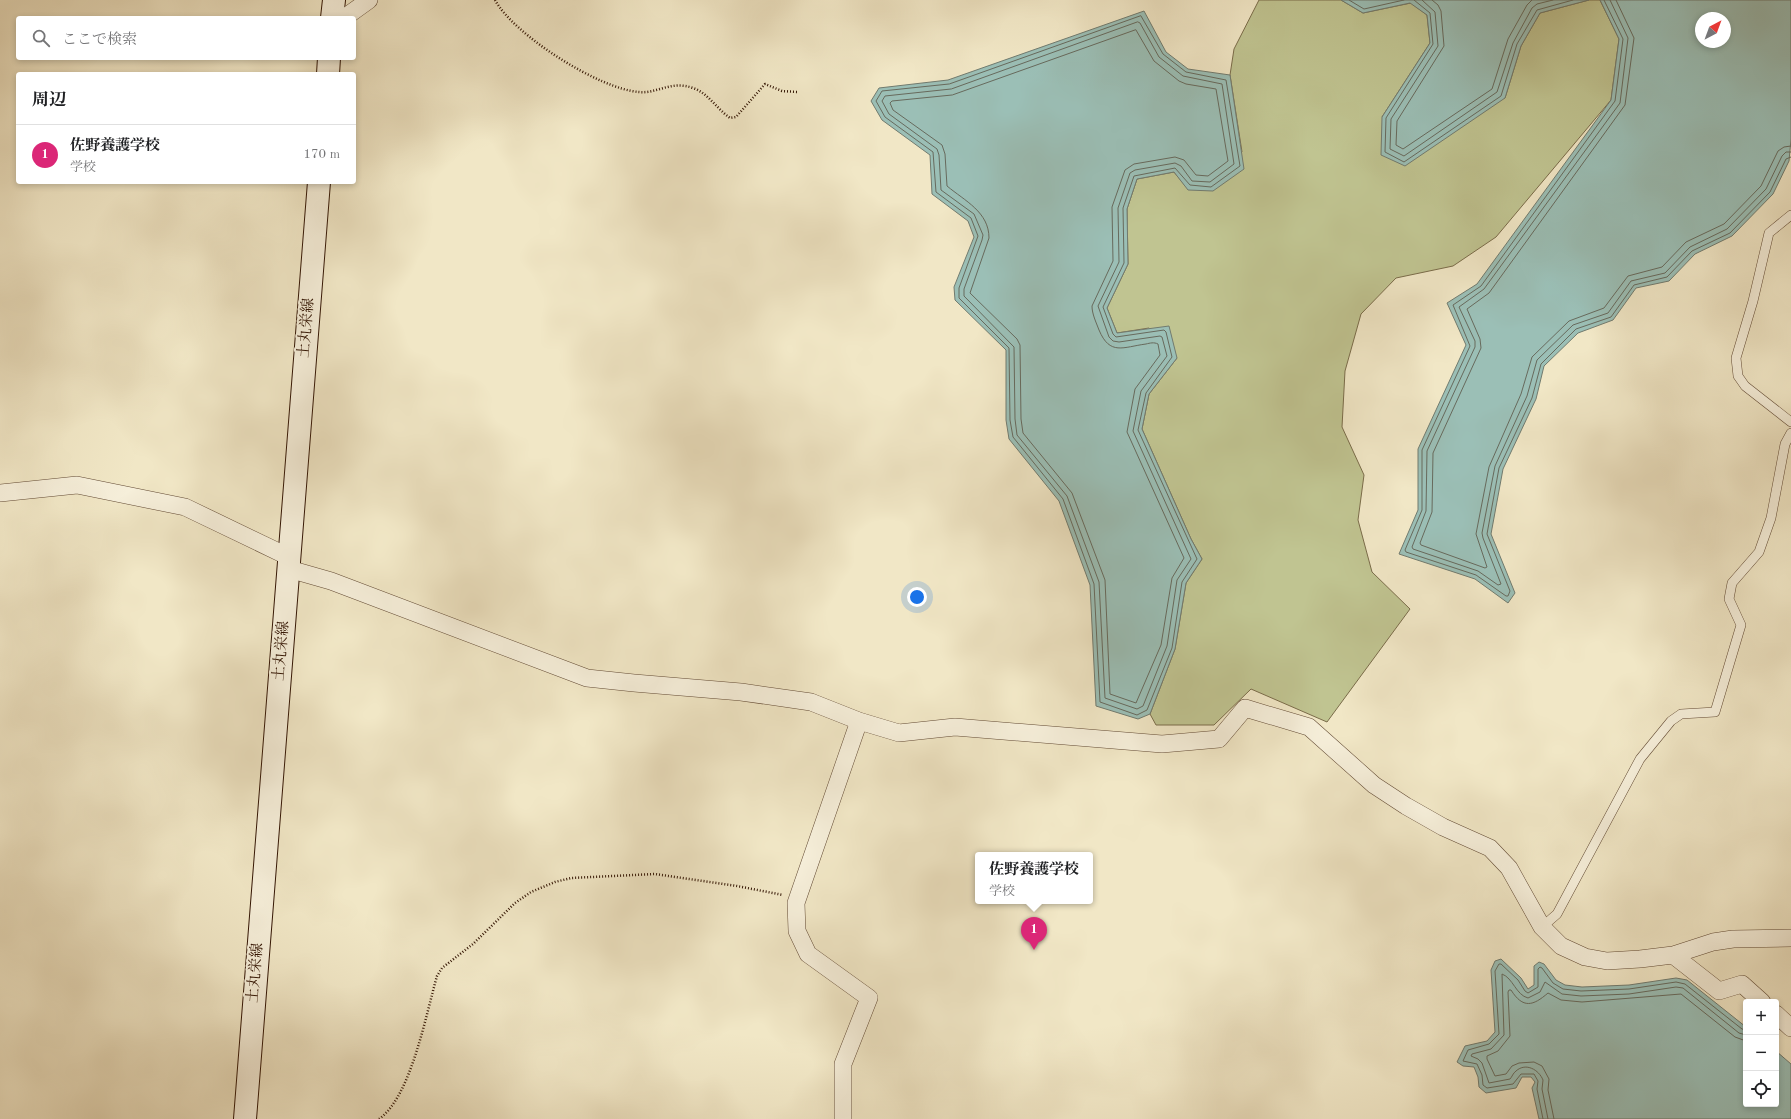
<!DOCTYPE html>
<html lang="ja">
<head>
<meta charset="utf-8">
<style>
	:root { --surface:#fff; --page:#f6f6f6; --text:#202124; --muted:#757577; --line:#e0e0e0; --accent:#db2777 }
	body { margin:0; font-family:"Old Standard TT","Noto Serif JP",serif; background:var(--page); color:var(--text) }
	.controls { position:absolute; right:12px; bottom:12px; display:grid; overflow:hidden; border-radius:4px; box-shadow:0 2px 6px #0003 }
	.controls button { width:36px; height:36px; display:grid; place-items:center; padding:0; border:0; border-bottom:1px solid var(--line); background:var(--surface); color:var(--text); font:20px sans-serif }
	.compass { position:absolute; left:1695px; top:12px; width:36px; height:36px; border-radius:50%; background:var(--surface); box-shadow:0 2px 6px #0003; rotate:41deg }
	.you { position:absolute; left:917px; top:597px; width:14px; height:14px; margin:-10px; border:3px solid #fff; border-radius:50%; background:#1a73e8; box-shadow:0 0 0 6px #1a73e833 }
	.badge { display:grid; place-items:center; width:26px; height:26px; border-radius:50%; background:var(--accent); color:#fff; font-size:13px; font-weight:700 }
	.pin { position:absolute; translate:-50% -33px; filter:drop-shadow(0 1px 2px #0008) }
	.pin::after { content:''; position:absolute; top:21px; width:14px; height:12px; background:inherit; clip-path:polygon(0 0,100% 0,50% 100%) }
	.popup { position:absolute; left:975px; top:852px; width:118px; height:52px; box-sizing:border-box; display:grid; place-content:center; border-radius:4px; background:var(--surface); filter:drop-shadow(0 1px 3px #0005); font-size:13px; white-space:nowrap; color:var(--muted) }
	.popup b { font-size:15px; color:var(--text) }
	.popup::after { content:''; position:absolute; left:50%; top:100%; margin-left:-8px; border:8px solid transparent; border-top-color:var(--surface) }
	.list { margin:0; padding:0; list-style:none }
	h2 { display:flex; justify-content:space-between; align-items:center; height:52px; margin:0; padding:0 16px; font-size:17px }
	h2 small { font-size:13px; font-weight:400; color:var(--muted) }
	.list li { display:grid; grid-template-columns:26px 1fr auto; gap:12px; align-items:center; box-sizing:border-box; height:60px; padding:0 16px; border-top:1px solid var(--line) }
	.list b { display:block; font-size:15px; white-space:nowrap }
	.list p { margin:0; font-size:13px; white-space:nowrap; color:var(--muted) }
	.list em { font-size:13px; font-style:normal; color:var(--muted) }
	.icon { flex:none; width:22px; height:22px; fill:none; stroke:currentColor; stroke-width:2; stroke-linecap:round; stroke-linejoin:round }
	.map { position:relative; flex:none; width:1791px; height:1119px; overflow:hidden }
	.search { position:absolute; background:var(--surface); box-shadow:0 2px 6px #0003; left:16px; top:16px; width:340px; height:44px; display:flex; align-items:center; gap:10px; box-sizing:border-box; padding:0 14px; border-radius:4px; color:var(--muted); font-size:15px }
	.panel { position:absolute; background:var(--surface); box-shadow:0 2px 6px #0003; left:16px; top:72px; width:340px; height:112px; border-radius:4px }
	.map>svg:first-child { display:block }
	.green { fill:#c0c491; stroke:#7a6c4a }
	.water { fill:#9bbfb6; stroke:#717b6f; fill-rule:evenodd }
	.lines { fill:none; stroke-linecap:round; stroke-linejoin:round }
	.shore { stroke:#676a5d; stroke-width:1 }
	.service-casing { stroke:#624a34; stroke-width:10 }
	.minor-casing { stroke:#624a34; stroke-width:18 }
	.secondary-casing { stroke:#331504; stroke-width:24 }
	.path { stroke:#331504; stroke-width:2.5; stroke-dasharray:1 2; stroke-linecap:butt }
	.service { stroke:#f6efda; stroke-width:9 }
	.minor { stroke:#f6efda; stroke-width:17 }
	.secondary { stroke:#f6efda; stroke-width:22 }
	.labels { text-anchor:middle; dominant-baseline:central; stroke-width:4; stroke-linejoin:round; paint-order:stroke }
	.street-label { font-size:15px; fill:#331504; stroke:#f6efda }
</style>
</head>
<body>
<div class="map">
<svg width="1791" height="1119" viewBox="0 0 1791 1119">
	<rect width="100%" height="100%" fill="#f1e7c6"/>
	<filter id="stains"><feTurbulence type="fractalNoise" baseFrequency=".005" numOctaves="4"/><feColorMatrix values="0 0 0 0 .2 0 0 0 0 .09 0 0 0 0 .02 0 0 0 .5 -.17"/></filter>
	<radialGradient id="worn" r=".72"><stop offset=".6" stop-color="#630" stop-opacity="0"/><stop offset="1" stop-color="#630" stop-opacity=".3"/></radialGradient>
	<path class="green" d="M1259 0H1341L1363 13 1411 3 1427 15 1430 43 1382 117 1505 98 1521 46 1540 13 1589 0H1600L1619 39 1611 100 1496 237 1453 266 1396 278 1361 314 1345 371 1342 427 1364 475 1358 520 1372 572 1410 609 1327 722 1251 689 1214 725H1156L1150 714 1175 649 1186 583 1202 559 1191 539 1142 429 1149 394 1177 358 1149 328 1117 333 1107 308 1128 264 1127 209 1137 179 1174 172 1188 189 1242 152 1230 75 1234 49Z"/>
	<path class="water" d="M1341 0H1589L1540 13 1521 46 1505 98 1405 166 1381 155 1382 117 1430 43 1427 15 1410 3 1363 13Z
		M1600 0H1791V139L1789 161 1773 194 1732 236 1695 254 1669 281 1636 288 1613 320 1578 333 1544 366 1536 399 1503 469 1491 534 1515 593 1508 603 1475 579 1399 554 1418 510V449L1466 345 1447 303 1477 284 1611 100 1619 39ZM1701 18H1725V42H1701Z
		M1144 11 1166 52 1188 69 1230 75 1244 169 1213 191 1188 190 1174 172 1137 179 1127 209 1128 264 1107 308 1117 333 1169 326 1177 358 1149 394 1142 429 1191 539 1202 559 1186 583 1175 649 1150 714 1138 719 1096 706 1090 585 1059 501 1009 439 1006 420V350L955 300 954 287 974 237 968 221 932 194 930 155 882 120 871 101 879 88 948 80Z
		M1501 959 1521 978 1528 989 1534 985V966L1539 962 1544 964 1556 980 1565 985 1582 987 1629 985 1676 978 1687 980 1746 1027V1104H1776V1051L1791 1064V1119H1539L1532 1088 1535 1082 1531 1077H1522L1516 1088 1486 1093 1479 1087 1478 1077 1474 1067 1463 1066 1457 1062 1465 1046 1487 1041 1495 1032 1491 970 1495 961Z"/>
	<g class="lines">
		<path class="shore" d="M1349 0 1364 9 1404 0
			M1414 0 1430 13 1433 44 1386 118 1385 152 1404 162 1501 96 1517 44 1537 10 1573 0
			M1422 0 1435 12 1438 46 1391 119 1390 149 1404 156 1497 92 1513 43 1532 8 1537 4 1553 0
			M1432 0 1438 5 1441 11 1444 46 1397 121 1396 145 1403 149 1492 89 1508 39 1527 5 1532 0
			M1604 0 1623 39 1615 101 1481 286 1453 305 1470 346 1422 450V510L1405 550 1406 552 1476 575 1506 596H1508L1510 591 1487 534 1499 468 1532 398 1541 364 1576 329 1611 317 1634 285 1667 277 1692 251 1730 233 1770 192 1786 159 1791 157
			M1610 0 1628 38 1620 103 1484 289 1459 307 1475 341V347L1427 451 1426 511 1412 547 1413 549 1478 571 1498 585 1501 584 1483 538 1482 533 1495 466 1527 396 1537 360 1573 325 1608 313 1631 281 1665 273 1690 247 1727 229 1766 189 1782 156 1786 152H1791
			M1616 0 1634 38 1625 105 1489 293 1467 309 1480 339 1481 348 1433 453 1432 512 1420 543 1421 545 1485 568 1487 567 1476 534 1489 467 1521 394 1532 357 1569 321 1604 308 1628 276 1662 267 1686 242 1724 224 1761 186 1778 151 1784 147 1791 146
			M1141 16 1163 54 1186 72 1226 80 1240 166 1211 187 1190 185 1175 168 1134 176 1123 208 1124 263 1103 307 1113 334 1116 337 1164 330 1166 332 1172 357 1146 393 1138 430 1197 559 1182 582 1172 648 1147 710 1137 715 1100 702 1094 584 1063 499 1013 437 1010 420 1009 348 959 298V288L978 236 971 218 936 192 933 152 885 117 876 101 882 91 949 84Z
			M1138 22 1140 23 1159 57 1183 76 1222 84 1234 164 1210 182 1192 181 1181 166 1175 163 1135 170 1130 173 1118 208 1119 262 1098 306 1109 337 1113 341 1119 342 1160 336 1162 337 1167 356 1141 391 1133 431 1191 559 1177 580 1167 646 1143 706 1137 709 1105 698 1099 582 1067 496 1017 435 1015 419 1014 347 964 296V289L982 240 983 235 974 214 941 190 939 155 937 149 889 114 882 101 885 96 951 89Z
			M1136 30 1154 61 1179 81 1186 84 1216 89 1228 161 1208 176 1196 175 1184 160 1175 157 1134 164 1125 170 1112 207 1113 261 1092 306C1092 314 1096 322 1099 330 1110 356 1123 347 1146 344 1150 343 1154 342 1158 344L1160 355 1135 389 1127 432 1184 558 1172 578 1161 645 1136 703 1110 694 1105 580 1072 493 1023 433 1021 419 1020 345 1017 339 970 293 989 238C989 212 965 201 947 186L945 154 942 145 893 110 890 103 892 101 952 95Z
			M1543 1119 1537 1089 1538 1081 1534 1074H1521L1513 1084 1487 1088 1483 1085 1482 1075 1477 1064 1463 1061 1468 1050 1489 1044 1499 1034 1495 971 1499 964H1501L1518 980 1525 991 1528 993 1538 987V969L1540 967 1542 968 1553 983 1563 989 1581 991 1629 989 1676 982 1685 984 1742 1029 1746 1030
			M1548 1119 1542 1089 1543 1080C1539 1070 1526 1062 1516 1071 1513 1073 1512 1077 1510 1079L1489 1083 1482 1063 1478 1059 1471 1056 1472 1054 1491 1049 1504 1035 1502 974C1513 978 1516 995 1528 998L1540 992 1545 982 1562 994 1581 996 1629 994 1676 987 1683 988 1739 1033 1746 1035
			M1554 1119 1548 1090 1549 1079 1542 1066 1534 1062 1519 1063 1512 1066 1506 1074 1495 1076 1487 1059V1056L1498 1051 1510 1036 1508 992 1509 990H1511C1523 1009 1533 1006 1548 993L1561 1000 1582 1002 1681 994 1735 1037 1746 1041"/>
		<g class="service-casing">
			<path id="service" d="M1791 215 1769 233 1753 301 1736 358 1738 376 1745 386 1791 422
				M1542 927 1557 914 1640 759 1671 721 1681 714 1715 712 1741 625 1729 599 1732 583 1759 552 1771 518 1785 444 1791 433"/>
		</g>
		<g class="minor-casing">
			<path id="minor" d="M344 18 369 0
				M0 493 77 485 185 507 289 557
				M289 569 331 581 587 678 634 683 741 692 811 702 859 721 899 733 955 727 1162 744 1219 739 1245 708 1309 727 1374 785 1406 806 1443 827 1490 848 1509 868 1542 927 1561 946 1585 957 1607 961 1640 959 1673 955 1713 942 1733 939 1791 938
				M1673 955 1719 991 1742 984 1762 1002
				M1776 1014 1791 1028
				M843 1119V1064L869 998 808 954 797 931 796 903 859 721"/>
		</g>
		<g class="secondary-casing">
			<path id="secondary" d="M332 18 334 0
				M328 74 329 58
				M245 1119 319 182"/>
		</g>
		<path class="path" d="M495 0C514 35 599 89 639 92 657 94 671 80 693 88 708 93 717 109 730 118L736 117 765 84 782 91 797 92
			M379 1119C411 1097 426 1014 437 976L442 968 473 944 515 903 531 892 555 882 571 878 655 874 737 886 783 895"/>
		<use href="#service" class="service"/>
		<use href="#minor" class="minor"/>
		<use href="#secondary" class="secondary"/>
	</g>
	<g class="labels">
		<g class="street-label">
			<text transform="translate(307 328) rotate(-85)">土丸栄線</text>
			<text transform="translate(282 651) rotate(-85)">土丸栄線</text>
			<text transform="translate(256 973) rotate(-85)">土丸栄線</text>
		</g>
	</g>
	<rect width="100%" height="100%" filter="url(#stains)"/>
	<rect width="100%" height="100%" fill="url(#worn)"/>
</svg>
<div class="controls">
<button>+</button>
<button>−</button>
<button><svg class="icon" aria-label="locate" viewBox="0 0 24 24"><circle cx="12" cy="12" r="6"/><path d="M12 2v4M12 18v4M2 12h4M18 12h4"/></svg></button>
</div>
<svg class="compass" viewBox="-18 -18 36 36"><path d="M0-13l5 13h-10z" fill="#e53935"/><path d="M0 13l5-13h-10z" fill="#757577"/></svg>
<div class="you"></div>
<div class="pin badge" style="left:1034px;top:950px">1</div>
<div class="popup"><b>佐野養護学校</b>学校</div>
<div class="search"><svg class="icon" aria-label="search" viewBox="0 0 24 24"><circle cx="10" cy="10" r="6"/><path d="M15 15l6 6"/></svg>ここで検索</div>
<section class="panel">
<h2>周辺<small></small></h2>
<ul class="list">
<li><span class="badge">1</span><div><b>佐野養護学校</b><p>学校</p></div><em>170 m</em></li>
</ul>
</section>
</div>
</body>
</html>
